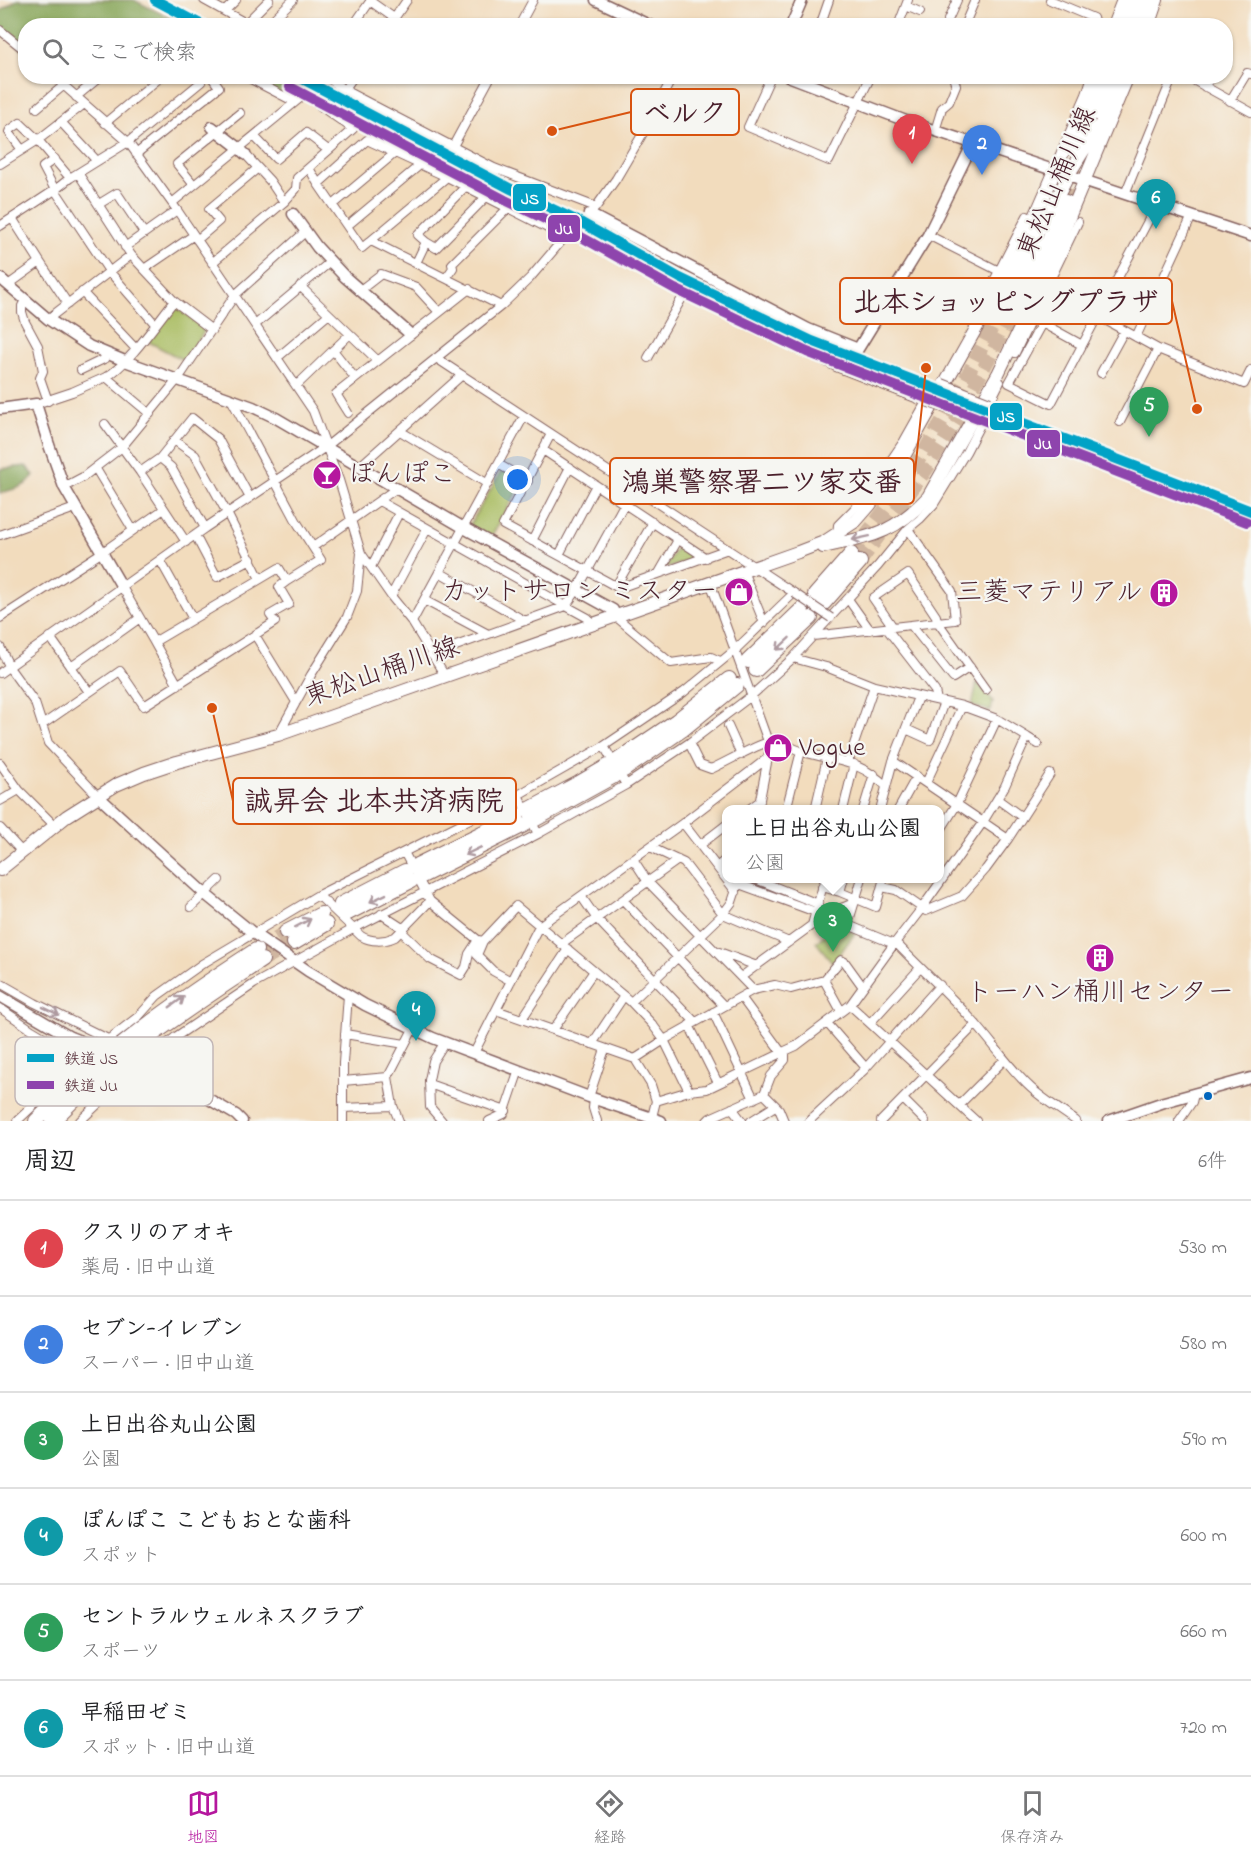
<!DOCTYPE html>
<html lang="ja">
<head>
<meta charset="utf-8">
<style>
	:root { --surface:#fff; --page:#f2f2f2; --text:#202124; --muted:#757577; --line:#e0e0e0; --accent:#b5179e }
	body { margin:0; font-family:"Indie Flower","Klee One",sans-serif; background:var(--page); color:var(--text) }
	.you { position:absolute; left:518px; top:480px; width:21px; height:21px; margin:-15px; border:4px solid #fff; border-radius:50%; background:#1a73e8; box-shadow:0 0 0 9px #1a73e833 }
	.badge { display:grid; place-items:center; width:39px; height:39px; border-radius:50%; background:var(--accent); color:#fff; font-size:20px; font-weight:700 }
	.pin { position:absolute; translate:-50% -50px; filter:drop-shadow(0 2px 3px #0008) }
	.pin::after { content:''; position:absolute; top:32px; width:21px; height:18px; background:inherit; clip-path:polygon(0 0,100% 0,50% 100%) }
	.popup { position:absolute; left:722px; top:805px; width:222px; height:78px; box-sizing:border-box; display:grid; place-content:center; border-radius:12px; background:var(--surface); filter:drop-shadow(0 2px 4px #0005); font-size:20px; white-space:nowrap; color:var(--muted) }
	.popup b { font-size:22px; color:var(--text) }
	.popup::after { content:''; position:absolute; left:50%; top:100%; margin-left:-12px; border:12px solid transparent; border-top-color:var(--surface) }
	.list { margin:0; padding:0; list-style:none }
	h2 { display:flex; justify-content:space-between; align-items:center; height:78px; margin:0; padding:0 24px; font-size:26px }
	h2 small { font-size:20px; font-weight:400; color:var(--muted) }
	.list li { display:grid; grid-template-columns:39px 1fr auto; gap:18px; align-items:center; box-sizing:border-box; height:96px; padding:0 24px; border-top:2px solid var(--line) }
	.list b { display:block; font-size:22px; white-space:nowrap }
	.list p { margin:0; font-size:20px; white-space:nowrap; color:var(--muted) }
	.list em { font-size:20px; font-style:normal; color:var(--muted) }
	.icon { flex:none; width:33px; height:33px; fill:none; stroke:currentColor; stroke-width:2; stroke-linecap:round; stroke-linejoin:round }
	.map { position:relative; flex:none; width:1251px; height:1121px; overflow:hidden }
	.search { position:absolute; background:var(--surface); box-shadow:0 2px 4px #0004; left:18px; right:18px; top:18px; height:66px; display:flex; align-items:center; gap:15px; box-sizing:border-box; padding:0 21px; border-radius:24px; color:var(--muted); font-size:22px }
	.sheet { height:654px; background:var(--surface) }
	nav { display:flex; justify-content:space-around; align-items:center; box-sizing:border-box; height:84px; border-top:2px solid var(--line); background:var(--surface); font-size:16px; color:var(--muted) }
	nav a { display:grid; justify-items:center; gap:3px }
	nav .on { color:var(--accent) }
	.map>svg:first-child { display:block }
	.green { fill:#a9bc60; stroke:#7a6e46; stroke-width:1.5 }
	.forest { fill:#86a456; stroke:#686240; stroke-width:1.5 }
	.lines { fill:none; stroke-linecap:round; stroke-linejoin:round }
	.highway-tunnel { stroke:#d0b6a0; stroke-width:14; stroke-dasharray:14 7; stroke-linecap:butt }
	.street-casing { stroke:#85615e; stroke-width:10 }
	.secondary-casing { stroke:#85615e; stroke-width:13 }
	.primary-casing { stroke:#85615e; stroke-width:14 }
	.highway-casing { stroke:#85615e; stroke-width:16 }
	.street { stroke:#fff; stroke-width:8 }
	.secondary { stroke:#fff; stroke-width:10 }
	.primary { stroke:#fff; stroke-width:12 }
	.highway { stroke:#fff; stroke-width:14 }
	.street-bridge-casing { stroke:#85615e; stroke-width:10; stroke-linecap:butt }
	.secondary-bridge-casing { stroke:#85615e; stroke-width:13; stroke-linecap:butt }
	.street-bridge { stroke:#fff; stroke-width:8 }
	.secondary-bridge { stroke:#fff; stroke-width:10 }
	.rail-1-casing { stroke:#f6f6f2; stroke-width:15 }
	.rail-2-casing { stroke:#f6f6f2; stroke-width:15 }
	.rail-1 { stroke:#04a2c6; stroke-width:10 }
	.rail-2 { stroke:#8e44ad; stroke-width:10 }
	.oneway { stroke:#ae9aa0 }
	.bus-dot { fill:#0065bd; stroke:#f6f6f2; stroke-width:2 }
	.labels { text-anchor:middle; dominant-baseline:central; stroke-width:4.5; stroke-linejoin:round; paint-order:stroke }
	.street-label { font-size:27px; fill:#4a1f2b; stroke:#f6f6f2 }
	.poi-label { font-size:27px; fill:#4a1f2b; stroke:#f6f6f2; text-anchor:start }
	.key { fill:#f6f6f2; stroke:#c2b6b6; stroke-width:1.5 }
	.key-label { font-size:16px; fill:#4a1f2b }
	.leader { fill:none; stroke:#d8530f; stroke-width:2 }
	.callout-dot { fill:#d8530f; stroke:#f6f6f2; stroke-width:2 }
	.callout { fill:#f6f6f2; stroke:#d8530f; stroke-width:2 }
	.callout-label { font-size:28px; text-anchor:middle; font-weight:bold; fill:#4a1f2b }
	.line-badge { stroke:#f6f6f2; stroke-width:2 }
	.badge-label { font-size:16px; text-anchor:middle; font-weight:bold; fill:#fff }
</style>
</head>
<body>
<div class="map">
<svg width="1251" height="1121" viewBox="0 0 1251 1121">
	<rect width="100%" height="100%" fill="#f6f6f2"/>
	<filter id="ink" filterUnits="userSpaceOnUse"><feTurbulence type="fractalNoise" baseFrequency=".0167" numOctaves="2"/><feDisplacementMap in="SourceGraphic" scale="12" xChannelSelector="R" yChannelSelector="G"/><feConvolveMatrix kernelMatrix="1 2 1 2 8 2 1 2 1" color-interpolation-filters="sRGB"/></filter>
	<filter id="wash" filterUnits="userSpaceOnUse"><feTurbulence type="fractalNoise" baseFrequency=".008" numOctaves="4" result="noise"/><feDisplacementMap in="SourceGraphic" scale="24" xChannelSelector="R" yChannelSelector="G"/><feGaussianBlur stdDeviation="1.35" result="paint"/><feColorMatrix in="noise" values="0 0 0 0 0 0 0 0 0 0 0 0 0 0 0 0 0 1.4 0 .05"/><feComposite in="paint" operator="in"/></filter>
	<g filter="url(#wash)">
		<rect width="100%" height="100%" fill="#f2dcbd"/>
		<path class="green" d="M176 307 204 327 205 330 185 361 145 340 172 308Z
			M502 470 522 483 490 539 469 526Z
			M680 544 698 555 697 558 668 568 666 566 678 545Z
			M977 682 993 701 991 711 972 706Z
			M838 924 855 933 833 963 816 942Z"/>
		<path class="forest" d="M17 0H134L184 25 26 26 25 51 0 28V11Z
			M247 77H284L363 117 353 128 300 94 291 101Z
			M26 466 34 475C26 488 14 489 0 493V469Z"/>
	</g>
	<g filter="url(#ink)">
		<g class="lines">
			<path class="highway-tunnel" d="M1066 202 1088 149
				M851 554C874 524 898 494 918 461 955 402 986 339 1018 277
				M860 562 926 470 955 423 1029 282
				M258 949 286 932
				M262 960 294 943"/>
			<g class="street-casing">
				<path id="street" d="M204 0 251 26
					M1050 0 1093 18 1094 22 1092 26
					M370 1 394 18
					M906 6 920 12
					M225 11 236 0
					M948 20 957 0
					M247 22 269 0
					M266 26 293 0
					M353 26 371 0
					M389 26 407 0
					M519 26 533 0
					M820 26 829 0
					M898 26 908 0
					M964 26 975 0
					M0 30 26 51
					M53 76 128 142 177 210 313 411 339 480 361 553 391 596 412 622 445 676
					M245 76 295 102
					M326 76 344 90 494 168 596 207
					M771 76 748 127 829 161 871 76
					M1186 76 1251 112
					M1205 87 1210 76
					M344 90 354 76
					M76 97 101 76
					M1230 101 1247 73 1251 74
					M37 108 63 86
					M61 122 97 161
					M105 123 162 76
					M935 131 942 108 949 102 956 85 954 80 956 76
					M254 136 276 159 306 133 328 150
					M453 146 491 76
					M22 150 9 132 10 130 20 123 38 140 70 178
					M136 154 219 87 211 76
					M245 154 270 181 284 202
					M55 159 43 167 55 190 109 271 155 324
					M0 164 38 140 84 104
					M309 168 318 184 362 248 447 177
					M78 173 131 255 174 301 212 330
					M318 184 367 140 447 177 565 237
					M194 185 177 164 240 113
					M1125 194 1173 76
					M172 203 304 95 353 129 297 178 296 189 284 202 212 263
					M99 204 117 193 144 233
					M333 205 395 153
					M0 226 55 190 70 178 128 142 201 82
					M347 226 420 165
					M928 235 999 271
					M197 240 219 221 209 209 258 168
					M371 241 501 306
					M426 242 436 248 485 198
					M125 247 177 210
					M40 262 68 304
					M416 263 426 242 418 235 465 187
					M144 269 194 235
					M446 278 453 268 452 264 508 208
					M8 285 40 262 12 218
					M300 286 377 360
					M359 291 381 274 416 287 439 312
					M82 292 135 348
					M25 300 22 306V312L25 322 38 346 43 371 40 378 48 401
					M1098 316 1158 349 1244 384 1251 370
					M48 319 131 255
					M974 320 1027 216 1033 219
					M255 325 330 262
					M1136 337 1192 216
					M1082 345 1042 323 1009 383 1051 404 1157 204
					M333 350 355 378
					M1015 353 1078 222
					M277 358 329 314
					M648 358 686 291 836 367 926 402 904 441 865 498 838 525 837 534
					M81 370 104 359 107 355
					M1101 373 1124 331
					M296 386 350 334
					M231 399 298 524 321 560 287 581
					M990 402 1000 382
					M36 404 72 392 106 377
					M348 413 336 394 469 289
					M150 414 106 377C128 365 157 322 174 301
					M1120 422 1158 349
					M105 424 140 472 186 542
					M400 431 488 484
					M551 434 503 525 619 588 728 549
					M174 440 195 455 227 513 260 579
					M543 450 706 558
					M160 458 171 467 205 528
					M498 464 528 481
					M360 466 462 375
					M96 469 133 530
					M140 472 160 458 192 418 218 439 250 498
					M64 487 83 477 122 447 178 379 235 295 305 232
					M379 501 566 606 577 590 633 488
					M0 535 75 508
					M195 535 217 577 251 559
					M532 541 570 467
					M313 547 397 488
					M559 555 596 485
					M371 567 399 513
					M743 571 764 623
					M439 572 525 621
					M659 573 678 540
					M710 582 770 747 758 810
					M616 586 653 522
					M122 587 154 642 193 619
					M391 596 427 529
					M848 599 870 630
					M424 600 488 634
					M615 616 671 663 711 657 720 661
					M0 618 101 553 164 509
					M412 622 524 416
					M911 625 953 678 970 667
					M893 627 873 598 908 574 936 616 937 621 986 690
					M887 629 935 691 937 700
					M255 635 296 702
					M813 636 955 620 952 591 908 529
					M50 637 89 692
					M154 642 178 685
					M0 647 11 670 35 703 48 743 99 797
					M431 655 566 606 588 618 594 624
					M793 658 826 667 874 686 962 706 997 719 1027 737 1005 786 983 822 922 908 896 890 882 887
					M71 667 140 618
					M0 673 205 528 327 446 501 306 530 278 565 237 582 223 596 207 616 179 646 128 673 76
					M42 725 120 671 144 706 275 622 270 615 289 604 279 587 287 581 279 568 193 619 160 560
					M728 726 741 755
					M906 729 930 740 944 702
					M278 735 311 675 347 617 357 591 361 553
					M1027 737 1038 744
					M689 743 700 765 711 769C723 764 761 742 770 742 782 741 791 748 801 751 836 763 857 758 886 786
					M604 746 626 785
					M893 761 1008 839
					M848 762 874 686
					M0 763 19 790
					M1050 774 1008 839 986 869 962 896 926 911 922 908 894 944 898 945C923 971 949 994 973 1021 993 1043 1009 1068 1031 1088 1044 1100 1061 1110 1076 1121
					M926 783 962 706
					M518 795 538 834
					M997 799 1022 817
					M0 801 19 790 54 825
					M748 810 760 801
					M786 810 801 751
					M815 810 827 758
					M843 810 854 764
					M863 810 874 774
					M880 810 893 761 918 697
					M898 810 917 776
					M683 823 736 892
					M0 828 22 852
					M940 831 957 804 997 719
					M700 845 726 825
					M650 847 684 863 723 914 789 942
					M404 852 430 901 478 940 483 941 516 906 631 1002 652 1024 664 1040 689 1091
					M633 859 648 882 753 990
					M717 867 726 859
					M753 878 818 904
					M739 884 824 915 854 903
					M822 887 840 892 876 907 884 878
					M840 892 844 878
					M318 895 361 936C371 942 384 942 395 937L430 901
					M581 896 597 919 695 1022
					M623 900 724 1006
					M191 907 219 880
					M381 914 404 929
					M848 924 862 878
					M402 932 430 959 461 975 466 967 469 954 478 940
					M483 941 477 955 493 971 511 981
					M561 944 678 860
					M719 952 757 966
					M741 977 812 925 825 878
					M824 980 841 1011
					M0 983 35 1003 108 1039
					M741 997 782 1053 785 1051
					M631 1002 723 914 732 902 740 878
					M850 1005 976 1121
					M0 1008 32 1030 82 1060
					M496 1010 635 1059 651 1085 656 1101 652 1117
					M713 1012 754 1099
					M522 1019 568 949
					M827 1023 866 1068
					M870 1023 920 968
					M689 1025 718 1083
					M553 1030 594 971
					M345 1034 405 1044
					M174 1038 179 1043 165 1060 166 1064 192 1080 188 1087
					M592 1044 624 996
					M785 1051 796 1046 850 1005 894 944 824 915
					M474 1053 539 926 683 823 769 757
					M635 1059 664 1040 753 990 775 985 791 989 824 980 841 960 845 962 863 987
					M343 1081 388 1077
					M429 1084 506 1111
					M764 1094 779 1109 784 1121
					M589 1097 605 1049
					M594 1099 593 1108 597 1121
					M903 1099 925 1121
					M656 1101 689 1091 707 1089 782 1053
					M959 1105 1004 1060
					M343 1108 393 1106
					M732 1108 742 1121
					M17 1121 82 1060 139 1016 157 996 202 964 318 895 518 795 604 746 684 692 735 650 794 593 436 358
					M80 1121 139 1065 177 1036 254 984 353 929 538 834 626 785 689 743 751 696 793 658 813 636 878 566 908 529 920 519 934 504 966 452 982 421 1029 437 1251 518
					M343 1121V1063L348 995
					M399 1121 393 1106 388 1077 413 1029
					M442 1121 430 1107 429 1080 433 1061 445 1042
					M489 1121 504 1114 519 1070
					M707 1121 710 1118 764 1094 771 1076 785 1060V1051
					M751 1121 775 1106
					M809 1121 864 1070 940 985
					M881 1121 976 1024
					M1179 1121 1192 1102 1194 1094"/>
			</g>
			<g class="secondary-casing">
				<path id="secondary" d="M596 0 651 26
					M791 26 802 0
					M788 76 906 121 1251 236
					M212 127 239 148 245 154
					M293 214 317 247 345 277 410 334
					M589 214 808 329 858 349 928 235 973 143
					M0 278 48 319 89 346 125 361 253 407 276 418 464 528 613 610 615 616
					M0 409 36 404 49 445 64 487 122 587
					M99 797 205 894 253 933 308 971 365 1005 433 1038 589 1097 661 1121
					M0 996 70 1037
					M137 1063 188 1087 236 1115 242 1121
					M1109 1121 1164 1102 1251 1078"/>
			</g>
			<g class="primary-casing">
				<path id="primary" d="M1113 26 1123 0
					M1148 26 1157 0
					M1026 244 1044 224 1069 174 1099 126 1108 115
					M823 547C872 536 892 535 928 497L998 374 1040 287 1128 76
					M0 870 67 816 116 785 144 773 177 762 278 735 798 552 824 542 856 521 870 505 903 458 1021 249 1088 95 1094 76"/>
			</g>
			<g class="highway-casing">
				<path id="highway" d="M1123 26 1132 0
					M1136 26 1146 0
					M1102 117 1117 76
					M1077 149 1104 76
					M1018 277 1036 241
					M1029 282 1066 202
					M815 595 851 554
					M824 603 860 562
					M748 661 802 609
					M756 670 811 618
					M618 760 676 721 729 679
					M624 770 682 730 737 685
					M530 809 579 783 608 766
					M534 820 614 776
					M417 865 518 815
					M422 876 524 825
					M341 904 405 871
					M346 914 411 881
					M286 932 321 914
					M294 943 326 924
					M36 1121C102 1054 177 1001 256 950
					M53 1121C114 1056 189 1009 262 960"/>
			</g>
			<use href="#street" class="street"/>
			<use href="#secondary" class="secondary"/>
			<use href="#primary" class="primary"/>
			<use href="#highway" class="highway"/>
			<g class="street-bridge-casing">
				<path id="street-bridge" d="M942 383 990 402
					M926 402 982 421
					M794 593 831 618"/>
			</g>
			<g class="secondary-bridge-casing">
				<path id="secondary-bridge" d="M70 1037 137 1063"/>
			</g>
			<use href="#street-bridge" class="street-bridge"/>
			<use href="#secondary-bridge" class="secondary-bridge"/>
			<g class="rail-1-casing">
				<path id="rail-1" d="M155 0 204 26
					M297 76 511 189 582 223 680 278 812 341 1251 511"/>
			</g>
			<g class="rail-2-casing">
				<path id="rail-2" d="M290 87 505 200 576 234 675 289 807 352 1247 522"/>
			</g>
			<use href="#rail-1" class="rail-1"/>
			<use href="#rail-2" class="rail-2"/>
		</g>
		<defs><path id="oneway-shaft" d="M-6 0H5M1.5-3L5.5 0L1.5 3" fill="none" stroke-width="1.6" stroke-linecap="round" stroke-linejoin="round" transform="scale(1.5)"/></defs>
		<g class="oneway">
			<use href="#oneway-shaft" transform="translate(861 538) rotate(168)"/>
			<use href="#oneway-shaft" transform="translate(783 644) rotate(137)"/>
			<use href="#oneway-shaft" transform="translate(473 851) rotate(154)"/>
			<use href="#oneway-shaft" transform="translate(378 898) rotate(154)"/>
			<use href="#oneway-shaft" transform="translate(303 923) rotate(-28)"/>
			<use href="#oneway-shaft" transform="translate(177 1002) rotate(-36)"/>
			<use href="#oneway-shaft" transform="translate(51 1011) rotate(26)"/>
		</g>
	</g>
	<defs>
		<g id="bar-disc" transform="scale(1.5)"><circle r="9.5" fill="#b5179e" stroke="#f6f6f2"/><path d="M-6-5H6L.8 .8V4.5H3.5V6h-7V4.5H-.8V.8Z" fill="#fff"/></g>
		<g id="shop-disc" transform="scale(1.5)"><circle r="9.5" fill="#b5179e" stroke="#f6f6f2"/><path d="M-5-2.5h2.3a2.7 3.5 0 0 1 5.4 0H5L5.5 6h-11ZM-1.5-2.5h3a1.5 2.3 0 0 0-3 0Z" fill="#fff"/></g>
		<g id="building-disc" transform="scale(1.5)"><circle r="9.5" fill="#b5179e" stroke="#f6f6f2"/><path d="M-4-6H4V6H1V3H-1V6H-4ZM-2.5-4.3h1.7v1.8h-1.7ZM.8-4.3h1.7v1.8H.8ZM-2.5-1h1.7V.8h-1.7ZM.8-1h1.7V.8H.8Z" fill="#fff"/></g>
	</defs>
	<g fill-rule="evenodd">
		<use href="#bar-disc" x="327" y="475"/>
		<use href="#shop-disc" x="739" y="592"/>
		<use href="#building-disc" x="1164" y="593"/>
		<use href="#shop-disc" x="778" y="748"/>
		<use href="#building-disc" x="1100" y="958"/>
	</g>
	<circle class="bus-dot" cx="1208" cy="1096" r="5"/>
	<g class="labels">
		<g class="street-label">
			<text transform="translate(1058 183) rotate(-67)">東松山桶川線</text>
			<text transform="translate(382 673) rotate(-19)">東松山桶川線</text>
		</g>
		<g class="poi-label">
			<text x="348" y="475">ぽんぽこ</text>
			<text x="718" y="592" text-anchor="end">カットサロン ミスター</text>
			<text x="1143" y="593" text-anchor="end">三菱マテリアル</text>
			<text x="799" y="748">Vogue</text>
			<text x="1100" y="993" text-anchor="middle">トーハン桶川センター</text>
		</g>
	</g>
	<rect x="15" y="1037" width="198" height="69" rx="9" class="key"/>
	<rect x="27" y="1054" width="27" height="8" fill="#04a2c6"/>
	<rect x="27" y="1081" width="27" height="8" fill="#8e44ad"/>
	<g class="key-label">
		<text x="64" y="1064">鉄道 JS</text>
		<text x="64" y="1091">鉄道 JU</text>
	</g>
	<path class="leader" d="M552 131L631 112M1197 409L1172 301M926 368L914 481M212 708L233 801"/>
	<g class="callout-dot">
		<circle cx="552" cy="131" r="6"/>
		<circle cx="1197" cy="409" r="6"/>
		<circle cx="926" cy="368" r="6"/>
		<circle cx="212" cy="708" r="6"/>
	</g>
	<g class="callout">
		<rect x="631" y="89" width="108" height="46" rx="6"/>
		<rect x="840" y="278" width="332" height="46" rx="6"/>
		<rect x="610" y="458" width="304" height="46" rx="6"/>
		<rect x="233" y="778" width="283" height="46" rx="6"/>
	</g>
	<g class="callout-label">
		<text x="685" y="122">ベルク</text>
		<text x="1006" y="311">北本ショッピングプラザ</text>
		<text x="762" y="491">鴻巣警察署二ツ家交番</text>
		<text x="374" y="810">誠昇会 北本共済病院</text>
	</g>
	<g class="line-badge">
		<rect x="512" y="183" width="35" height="29" rx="6" fill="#04a2c6"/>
		<rect x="547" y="214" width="34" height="29" rx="6" fill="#8e44ad"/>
		<rect x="989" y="402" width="34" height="29" rx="6" fill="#04a2c6"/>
		<rect x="1026" y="429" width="35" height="29" rx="6" fill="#8e44ad"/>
	</g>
	<g class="badge-label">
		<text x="530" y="204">JS</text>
		<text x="564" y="234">JU</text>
		<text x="1006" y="422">JS</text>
		<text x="1043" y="449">JU</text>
	</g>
</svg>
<div class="you"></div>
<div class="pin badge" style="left:912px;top:164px;background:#e0444e">1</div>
<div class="pin badge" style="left:982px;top:175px;background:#3f7fe0">2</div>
<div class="pin badge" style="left:833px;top:952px;background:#2e9e5b">3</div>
<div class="popup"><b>上日出谷丸山公園</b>公園</div>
<div class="pin badge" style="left:416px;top:1041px;background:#0f9aa8">4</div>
<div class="pin badge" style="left:1149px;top:437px;background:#2e9e5b">5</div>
<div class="pin badge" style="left:1156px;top:229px;background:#0f9aa8">6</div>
<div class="search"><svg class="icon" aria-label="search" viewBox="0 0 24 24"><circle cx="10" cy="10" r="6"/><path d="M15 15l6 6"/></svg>ここで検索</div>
</div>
<section class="sheet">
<h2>周辺<small>6件</small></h2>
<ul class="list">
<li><span class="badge" style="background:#e0444e">1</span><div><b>クスリのアオキ</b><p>薬局 · 旧中山道</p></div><em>530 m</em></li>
<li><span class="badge" style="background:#3f7fe0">2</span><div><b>セブン-イレブン</b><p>スーパー · 旧中山道</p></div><em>580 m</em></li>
<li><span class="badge" style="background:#2e9e5b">3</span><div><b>上日出谷丸山公園</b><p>公園</p></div><em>590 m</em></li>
<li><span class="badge" style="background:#0f9aa8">4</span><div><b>ぽんぽこ こどもおとな歯科</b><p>スポット</p></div><em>600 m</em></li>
<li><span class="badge" style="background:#2e9e5b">5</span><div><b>セントラルウェルネスクラブ</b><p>スポーツ</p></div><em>660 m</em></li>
<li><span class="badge" style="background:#0f9aa8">6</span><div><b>早稲田ゼミ</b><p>スポット · 旧中山道</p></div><em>720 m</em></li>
</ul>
</section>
<nav>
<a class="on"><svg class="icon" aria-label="map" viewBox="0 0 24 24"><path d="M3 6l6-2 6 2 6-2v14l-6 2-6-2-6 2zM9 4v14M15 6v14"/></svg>地図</a>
<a><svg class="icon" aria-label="directions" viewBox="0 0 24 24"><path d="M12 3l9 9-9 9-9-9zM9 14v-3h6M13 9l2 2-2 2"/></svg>経路</a>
<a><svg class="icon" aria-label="saved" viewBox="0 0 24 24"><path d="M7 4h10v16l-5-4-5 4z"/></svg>保存済み</a>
</nav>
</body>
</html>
